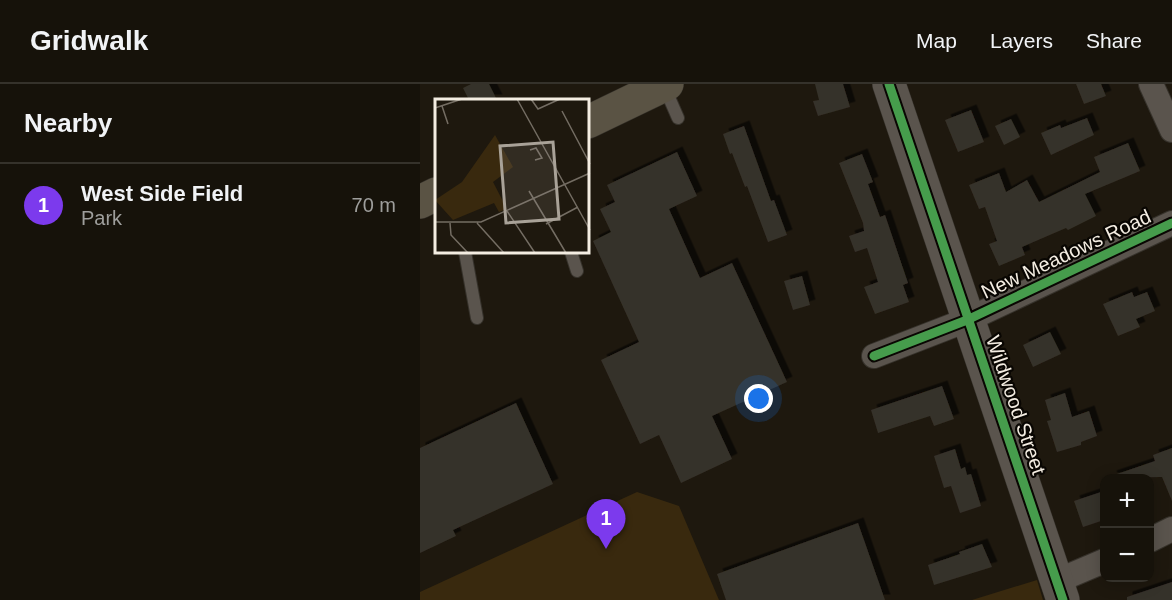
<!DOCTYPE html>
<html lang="en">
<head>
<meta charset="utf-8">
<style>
	:root { --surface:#16120a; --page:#232018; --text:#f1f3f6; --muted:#9e9e9c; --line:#35322b; --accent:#7c3aed }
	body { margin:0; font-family:Arial,sans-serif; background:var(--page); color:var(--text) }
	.controls { position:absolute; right:18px; bottom:18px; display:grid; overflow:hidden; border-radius:12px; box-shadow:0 3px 15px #0003 }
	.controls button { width:54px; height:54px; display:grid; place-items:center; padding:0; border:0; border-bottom:2px solid var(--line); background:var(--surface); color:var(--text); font:30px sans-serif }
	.you { position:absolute; left:339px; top:315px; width:21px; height:21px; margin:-15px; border:4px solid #fff; border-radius:50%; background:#1a73e8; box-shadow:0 0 0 9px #1a73e833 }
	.badge { display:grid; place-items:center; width:39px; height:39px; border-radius:50%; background:var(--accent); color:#fff; font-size:20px; font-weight:700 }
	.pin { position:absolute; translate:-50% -50px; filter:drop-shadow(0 2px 3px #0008) }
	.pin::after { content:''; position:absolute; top:32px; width:21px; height:18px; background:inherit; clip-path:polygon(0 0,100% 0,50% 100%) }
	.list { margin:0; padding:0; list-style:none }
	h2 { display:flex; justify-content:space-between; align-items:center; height:78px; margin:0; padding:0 24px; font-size:26px }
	h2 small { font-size:20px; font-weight:400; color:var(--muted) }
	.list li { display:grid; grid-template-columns:39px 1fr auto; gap:18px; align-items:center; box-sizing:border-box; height:84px; padding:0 24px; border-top:2px solid var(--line) }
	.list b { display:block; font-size:22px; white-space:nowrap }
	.list p { margin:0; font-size:20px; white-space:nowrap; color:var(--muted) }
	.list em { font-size:20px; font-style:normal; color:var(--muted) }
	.map { position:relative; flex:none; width:752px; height:516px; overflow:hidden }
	header { display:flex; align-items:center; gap:36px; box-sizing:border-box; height:84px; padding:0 30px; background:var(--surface); border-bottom:2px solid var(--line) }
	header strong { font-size:28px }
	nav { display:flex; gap:33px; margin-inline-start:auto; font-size:21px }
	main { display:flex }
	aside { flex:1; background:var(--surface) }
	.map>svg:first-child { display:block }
	.green { fill:#39290e }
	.building { fill:#363129; filter:url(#shadow) }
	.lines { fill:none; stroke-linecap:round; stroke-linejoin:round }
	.lane-casing { stroke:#36322b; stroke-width:14 }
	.street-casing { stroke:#36322b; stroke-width:26 }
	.secondary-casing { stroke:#36322b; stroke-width:34 }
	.highway-casing { stroke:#36322b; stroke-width:34 }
	.lane { stroke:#5a544d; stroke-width:12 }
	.street { stroke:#5a544d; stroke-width:24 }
	.secondary { stroke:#5a544d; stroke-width:33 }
	.highway { stroke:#5a5344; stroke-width:33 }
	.cycleway-casing { stroke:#090602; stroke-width:13 }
	.cycleway { stroke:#469c4c; stroke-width:9 }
	.labels { text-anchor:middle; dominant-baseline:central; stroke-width:4.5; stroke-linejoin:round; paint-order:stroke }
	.street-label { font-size:20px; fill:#f4ede2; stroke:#090602 }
	.inset-road { fill:none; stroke:#746d63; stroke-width:1.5 }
	.view { fill:#a9a298; fill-opacity:0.15; stroke:#a9a298; stroke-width:3 }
	.inset-edge { fill:none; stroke:#f4ede2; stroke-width:3 }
</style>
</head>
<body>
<header>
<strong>Gridwalk</strong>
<nav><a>Map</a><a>Layers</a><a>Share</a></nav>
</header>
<main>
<aside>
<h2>Nearby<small></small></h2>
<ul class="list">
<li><span class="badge">1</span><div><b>West Side Field</b><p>Park</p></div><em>70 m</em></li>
</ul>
</aside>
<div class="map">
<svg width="752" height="516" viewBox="0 0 752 516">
	<defs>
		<filter id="shadow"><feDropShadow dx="5.5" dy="-5.5" stdDeviation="0" flood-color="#0009"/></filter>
	</defs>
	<rect width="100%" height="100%" fill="#1e180e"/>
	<path class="green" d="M217 408 259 422 299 516H0V508Z
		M617 496 623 516H552Z"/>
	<path class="building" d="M51 0H69L77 16H49L43 4Z
		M395 0H423L430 23 398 32 393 17 399 16Z
		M656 0H681L686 12 664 20Z
		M551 26 564 58 538 68 525 36Z
		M667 34 674 51 631 71 621 49 640 41 641 44Z
		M591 35 600 53 584 61 575 42Z
		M324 42 351 117 354 116 367 151 348 158 327 102 325 103 312 69 310 70 303 50Z
		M708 59 720 87 665 110 676 132 648 146 646 144 602 163 605 171 579 182 569 160 577 157 565 123 559 125 549 101 579 89 586 108 607 96 619 118 680 88 674 73Z
		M257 68 277 112 249 125 280 194 312 179 367 298 292 332 312 375 261 399 239 351 220 360 181 276 219 258 173 157 191 148 180 125 195 118 187 101Z
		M442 70 453 98 448 100 460 133 465 131 488 199 483 201 489 218 455 230 444 203 458 198 447 164 435 168 429 152 444 147 443 139 419 79Z
		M382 192 390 221 373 226 364 197Z
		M712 208 714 213 727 208 735 227 716 235 720 243 698 252 683 220Z
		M630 248 641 270 613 283 603 261Z
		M522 302 534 335 514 342 510 332 458 349 451 326Z
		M645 309 652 333 669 327 677 352 661 358V361L637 368 627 337 631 336 625 316Z
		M96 319 133 400 33 446 36 452 0 469V364Z
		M752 364V417L742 393 692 394 691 392 735 377 733 371Z
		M535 365 541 385 545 383 547 391 551 390 561 422 540 429 531 402 524 404 514 372Z
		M684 407V436L663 443 654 417Z
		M438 439 465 516H306L297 490Z
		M562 460 572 483 514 501 508 481 540 470 539 468Z
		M752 498V516H707V513Z"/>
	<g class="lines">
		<g class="lane-casing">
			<path id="lane" d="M244 2 258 34
				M45 168 57 234
				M151 168 157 187"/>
		</g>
		<g class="street-casing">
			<path id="street" d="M731 0 752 46
				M454 272 547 236 752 139
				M730 456 752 445
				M637 497 684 477"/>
		</g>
		<g class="secondary-casing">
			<path id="secondary" d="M469 0 643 516"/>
		</g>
		<g class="highway-casing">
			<path id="highway" d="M168 38 247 0
				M0 118 16 110"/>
		</g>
		<use href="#lane" class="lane"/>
		<use href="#street" class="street"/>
		<use href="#secondary" class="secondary"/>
		<use href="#highway" class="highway"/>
		<g class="cycleway-casing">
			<path id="cycleway" d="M469 0 643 516
				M454 272 547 236 752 139"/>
		</g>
		<use href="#cycleway" class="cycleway"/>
	</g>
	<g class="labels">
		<g class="street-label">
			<text transform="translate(646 170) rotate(-25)">New Meadows Road</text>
			<text transform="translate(596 321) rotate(71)">Wildwood Street</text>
		</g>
	</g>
	<g transform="translate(15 15)">
		<rect width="154" height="154" fill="#1e180e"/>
		<path d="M60 36 78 68 58 83 72 110 64 113 59 104 18 121 0 101 27 83Z" fill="#39290e"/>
		<path class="inset-road" d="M82 0 155 131M96 0 103 10 125 0M7 7 13 25M0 9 27 0M127 12 155 65M95 51 101 49 107 59 100 61M94 92 131 154M72 112 100 154M0 123H46L155 74M15 124 16 136 33 154M42 124 69 154M111 125 143 108"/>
		<path class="view" d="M118 43 124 120 71 124 65 47Z"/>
		<rect width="154" height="154" class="inset-edge"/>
	</g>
</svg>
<div class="controls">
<button>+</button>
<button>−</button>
</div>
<div class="you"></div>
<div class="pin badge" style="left:186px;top:465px">1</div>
</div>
</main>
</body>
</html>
